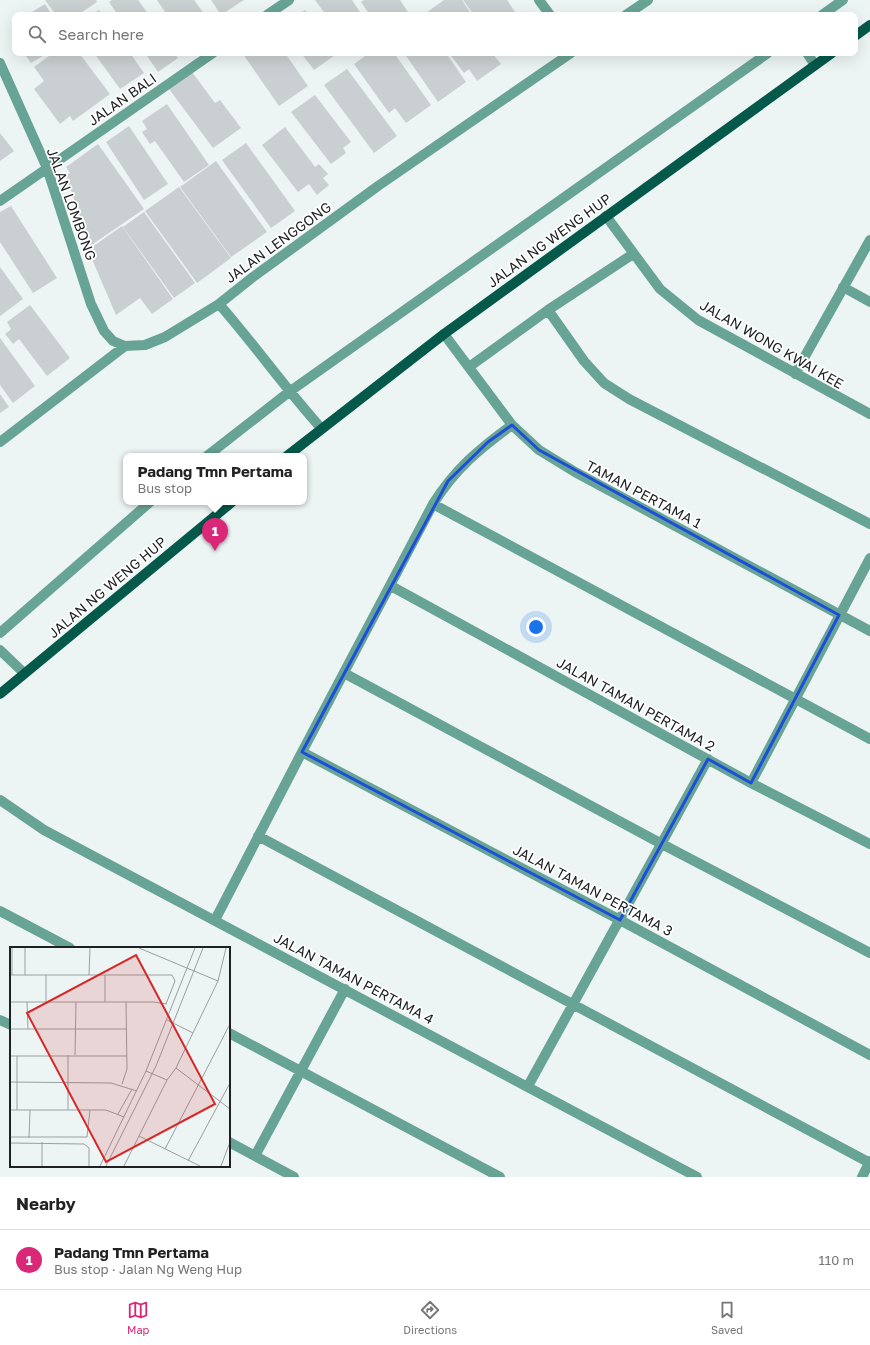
<!DOCTYPE html>
<html lang="en">
<head>
<meta charset="utf-8">
<style>
	:root { --surface:#fff; --page:#f6f6f6; --text:#222; --muted:#767676; --line:#e0e0e0; --accent:#db2777 }
	body { margin:0; font-family:"Golos Text",sans-serif; background:var(--page); color:var(--text) }
	.you { position:absolute; left:536px; top:627px; width:14px; height:14px; margin:-10px; border:3px solid #fff; border-radius:50%; background:#1a73e8; box-shadow:0 0 0 6px #1a73e833 }
	.badge { display:grid; place-items:center; width:26px; height:26px; border-radius:50%; background:var(--accent); color:#fff; font-size:13px; font-weight:700 }
	.pin { position:absolute; translate:-50% -33px; filter:drop-shadow(0 1px 2px #0008) }
	.pin::after { content:''; position:absolute; top:21px; width:14px; height:12px; background:inherit; clip-path:polygon(0 0,100% 0,50% 100%) }
	.popup { position:absolute; left:123px; top:453px; width:184px; height:52px; box-sizing:border-box; display:grid; place-content:center; border-radius:8px; background:var(--surface); filter:drop-shadow(0 1px 3px #0005); font-size:13px; white-space:nowrap; color:var(--muted) }
	.popup b { font-size:15px; color:var(--text) }
	.popup::after { content:''; position:absolute; left:50%; top:100%; margin-left:-8px; border:8px solid transparent; border-top-color:var(--surface) }
	.list { margin:0; padding:0; list-style:none }
	h2 { display:flex; justify-content:space-between; align-items:center; height:52px; margin:0; padding:0 16px; font-size:17px }
	h2 small { font-size:13px; font-weight:400; color:var(--muted) }
	.list li { display:grid; grid-template-columns:26px 1fr auto; gap:12px; align-items:center; box-sizing:border-box; height:60px; padding:0 16px; border-top:1px solid var(--line) }
	.list b { display:block; font-size:15px; white-space:nowrap }
	.list p { margin:0; font-size:13px; white-space:nowrap; color:var(--muted) }
	.list em { font-size:13px; font-style:normal; color:var(--muted) }
	.icon { flex:none; width:22px; height:22px; fill:none; stroke:currentColor; stroke-width:2; stroke-linecap:round; stroke-linejoin:round }
	.map { position:relative; flex:none; width:870px; height:1177px; overflow:hidden }
	.search { position:absolute; background:var(--surface); box-shadow:0 4px 16px #0002; left:12px; right:12px; top:12px; height:44px; display:flex; align-items:center; gap:10px; box-sizing:border-box; padding:0 14px; border-radius:8px; color:var(--muted); font-size:15px }
	.sheet { height:112px; background:var(--surface) }
	nav { display:flex; justify-content:space-around; align-items:center; box-sizing:border-box; height:56px; border-top:1px solid var(--line); background:var(--surface); font-size:11px; color:var(--muted) }
	nav a { display:grid; justify-items:center; gap:2px }
	nav .on { color:var(--accent) }
	.map>svg:first-child { display:block }
	.building { fill:#cad0d2 }
	.lines { fill:none; stroke-linecap:round; stroke-linejoin:round }
	.minor { stroke:#68a495; stroke-width:10 }
	.major { stroke:#04594b; stroke-width:10 }
	.marked { fill:none; stroke:#1d4ed8; stroke-width:3; stroke-linejoin:round }
	.labels { text-anchor:middle; dominant-baseline:central; stroke-width:3.5; stroke-linejoin:round; paint-order:stroke }
	.street-label { font-size:14px; fill:#1e2021; stroke:#fff }
	.inset-road { fill:none; stroke:#9a9fa0; stroke-width:1 }
	.view { fill:#d62828; fill-opacity:0.15; stroke:#d62828; stroke-width:2 }
	.inset-edge { fill:none; stroke:#1e2021; stroke-width:2 }
</style>
</head>
<body>
<div class="map">
<svg width="870" height="1177" viewBox="0 0 870 1177">
	<rect width="100%" height="100%" fill="#edf4f4"/>
	<path class="building" d="M45 0H96L97 2 78 15H56Z
		M112 0H138L149 15H118L109 2Z
		M157 0H194L205 15H167Z
		M211 0H244L221 15Z
		M315 0H352L362 15H326Z
		M364 0H400L410 15H370L361 2Z
		M444 0H462L472 15H423Z
		M463 0H507L517 15H474Z
		M45 4 52 15H27Z
		M99 10 103 15H92Z
		M305 10 309 15H298Z
		M24 53H48L31 63Z
		M53 53H79L110 94 73 121 70 116 60 124 34 89 44 81 34 67Z
		M88 53H130L144 73 120 89 94 53 90 56Z
		M145 53H175L178 58 158 72Z
		M244 53H285L308 86 279 106 243 54Z
		M301 53H338L314 70Z
		M369 53H394L431 105 406 123 395 108 389 113 354 64Z
		M404 53H446L466 82 438 102Z
		M449 53H492L501 64 477 81 469 69 464 73Z
		M347 69 397 136 374 153 324 85Z
		M192 72 215 103 220 100 241 128 213 148 169 89Z
		M315 95 351 142 343 148 346 153 331 164 291 112Z
		M167 104 209 165 184 182 155 141 150 144 142 132 147 129 142 121Z
		M129 126 168 184 144 200 106 142Z
		M285 127 315 167 319 164 328 174 323 178 329 185 317 195 309 184 298 192 262 145Z
		M0 133 14 151 0 161Z
		M246 143 295 211 271 228 222 160Z
		M98 144 144 209 90 246 66 176 70 173 66 167Z
		M216 161 267 232 231 257 180 187Z
		M179 187 231 258 197 283 145 211Z
		M11 206 57 278 33 293 0 242V212Z
		M144 212 195 283 174 298 123 227Z
		M122 226 173 299 152 314 140 298 116 315 88 250Z
		M0 267 23 299 0 316Z
		M30 305 70 358 47 376 19 339 13 344 5 334 11 329 7 322Z
		M0 338 35 386 13 403 0 385Z
		M0 394 9 407 0 413Z"/>
	<g class="lines">
		<path class="minor" d="M539 0 550 15
			M267 15 289 0
			M626 15 648 0
			M822 15 843 0
			M807 53 815 65
			M0 63 47 168 91 304 104 331 113 341 125 346
			M0 201 213 53
			M606 216 660 289 698 320 870 414
			M843 287 870 302
			M219 304C254 344 285 388 321 428
			M548 310 584 361 604 383 629 399 870 524
			M444 334 512 425 539 450 575 472 870 631
			M469 367 548 310 633 254
			M795 374 870 240
			M0 442 125 346 145 345 165 337 219 304 253 277 378 186 571 53
			M207 456 289 392 768 53
			M433 504 870 739
			M391 586 751 783 870 844
			M0 633 150 502
			M0 650 24 673
			M344 673 660 843 870 953
			M302 752 620 920 870 1055
			M751 783 870 558
			M0 800 44 830 697 1177
			M258 836 870 1163
			M0 911 70 948
			M215 920 302 752 433 504C455 469 479 449 512 425
			M0 1020 11 1025
			M229 1033 500 1177
			M528 1086 708 759
			M229 1142 294 1177
			M255 1156 345 989
			M862 1177 870 1161"/>
		<path class="major" d="M855 36 870 25
			M287 456 444 334 832 53
			M0 694 232 502"/>
	</g>
	<path class="marked" d="M512 425 539 450 839 615 751 783 708 759 620 920 302 752 448 481 488 442Z"/>
	<g class="labels">
		<g class="street-label">
			<text transform="translate(122 99) rotate(-35)">JALAN BALI</text>
			<text transform="translate(72 204) rotate(70)">JALAN LOMBONG</text>
			<text transform="translate(549 240) rotate(-36)">JALAN NG WENG HUP</text>
			<text transform="translate(278 242) rotate(-36)">JALAN LENGGONG</text>
			<text transform="translate(772 344) rotate(30)">JALAN WONG KWAI KEE</text>
			<text transform="translate(644 494) rotate(28)">TAMAN PERTAMA 1</text>
			<text transform="translate(107 587) rotate(-40)">JALAN NG WENG HUP</text>
			<text transform="translate(636 704) rotate(29)">JALAN TAMAN PERTAMA 2</text>
			<text transform="translate(593 890) rotate(28)">JALAN TAMAN PERTAMA 3</text>
			<text transform="translate(354 978) rotate(28)">JALAN TAMAN PERTAMA 4</text>
		</g>
	</g>
	<g transform="translate(10 947)">
		<rect width="220" height="220" fill="#edf4f4"/>
		<path class="inset-road" d="M2 1V28M15 1V28M129 1 208 34M0 28H162L165 34 156 57M36 28V55M79 28 80 1M0 55H144L157 57M17 55 18 82M95 55V28M157 73 183 86M0 82H117M58 108V163M65 108 66 55M0 109H117M7 109V163M166 121 220 162M136 124 157 133M0 135 101 136 127 144M112 137 117 122 116 55M0 163H96L114 170M108 167 122 142M129 189 190 219M0 190H77L80 163M19 191 20 163M0 196 74 197 79 201V219M155 202 220 77M178 214 220 136M32 219V195M90 219 136 124 185 1M96 219 146 119 193 1M114 219 157 133 166 121 208 34 216 1M211 219 220 195"/>
		<path class="view" d="M126 8 205 157 96 215 17 66Z"/>
		<rect width="220" height="220" class="inset-edge"/>
	</g>
</svg>
<div class="you"></div>
<div class="pin badge" style="left:215px;top:551px">1</div>
<div class="popup"><b>Padang Tmn Pertama</b>Bus stop</div>
<div class="search"><svg class="icon" aria-label="search" viewBox="0 0 24 24"><circle cx="10" cy="10" r="6"/><path d="M15 15l6 6"/></svg>Search here</div>
</div>
<section class="sheet">
<h2>Nearby<small></small></h2>
<ul class="list">
<li><span class="badge">1</span><div><b>Padang Tmn Pertama</b><p>Bus stop · Jalan Ng Weng Hup</p></div><em>110 m</em></li>
</ul>
</section>
<nav>
<a class="on"><svg class="icon" aria-label="map" viewBox="0 0 24 24"><path d="M3 6l6-2 6 2 6-2v14l-6 2-6-2-6 2zM9 4v14M15 6v14"/></svg>Map</a>
<a><svg class="icon" aria-label="directions" viewBox="0 0 24 24"><path d="M12 3l9 9-9 9-9-9zM9 14v-3h6M13 9l2 2-2 2"/></svg>Directions</a>
<a><svg class="icon" aria-label="saved" viewBox="0 0 24 24"><path d="M7 4h10v16l-5-4-5 4z"/></svg>Saved</a>
</nav>
</body>
</html>
